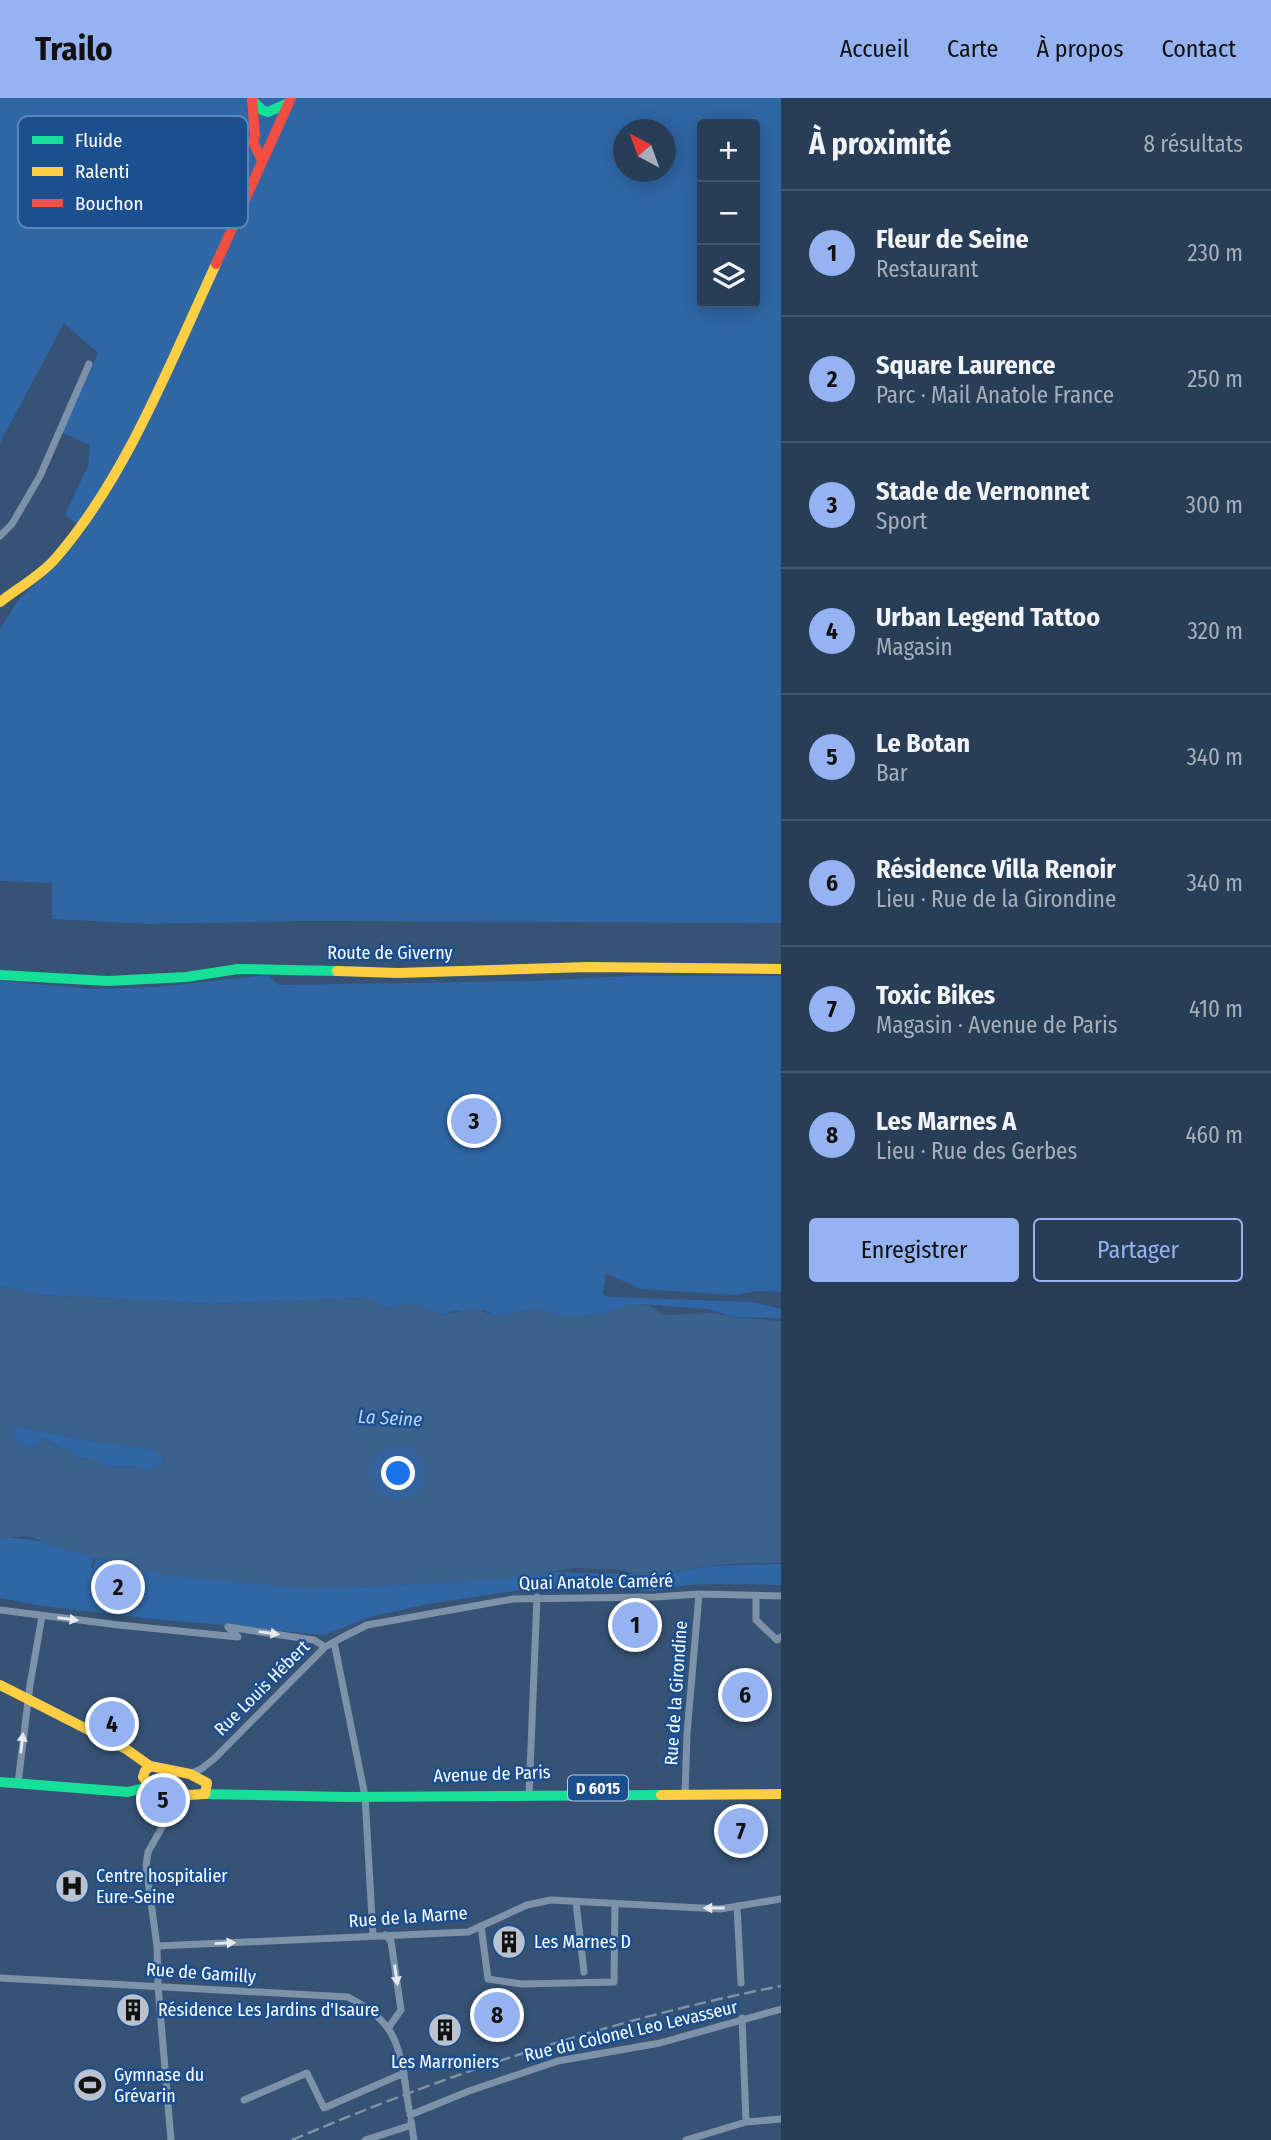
<!DOCTYPE html>
<html lang="fr">
<head>
<meta charset="utf-8">
<style>
	:root { --surface:#283e57; --page:#30455d; --text:#f1f3f6; --muted:#a5aeba; --line:#44576d; --accent:#95b2f1 }
	body { margin:0; font-family:"Fira Sans Condensed",sans-serif; background:var(--page); color:var(--text) }
	.controls { position:absolute; right:21px; top:21px; display:grid; overflow:hidden; border-radius:7px; box-shadow:0 4px 18px #0003 }
	.controls button { width:63px; height:63px; display:grid; place-items:center; padding:0; border:0; border-bottom:2px solid var(--line); background:var(--surface); color:var(--text); font:35px sans-serif }
	.compass { position:absolute; left:613px; top:21px; width:63px; height:63px; border-radius:50%; background:var(--surface); box-shadow:0 4px 18px #0003; rotate:319deg }
	.you { position:absolute; left:399px; top:1376px; width:24px; height:24px; margin:-18px; border:5px solid #fff; border-radius:50%; background:#1a73e8; box-shadow:0 0 0 10px #1a73e833 }
	.badge { display:grid; place-items:center; width:46px; height:46px; border-radius:50%; background:var(--accent); color:#111; font-size:23px; font-weight:700 }
	.pin { position:absolute; translate:-50% -50%; border:4px solid #fff; box-shadow:0 2px 7px #0006 }
	.list { margin:0; padding:0; list-style:none }
	h2 { display:flex; justify-content:space-between; align-items:center; height:91px; margin:0; padding:0 28px; font-size:30px }
	h2 small { font-size:23px; font-weight:400; color:var(--muted) }
	.list li { display:grid; grid-template-columns:46px 1fr auto; gap:21px; align-items:center; box-sizing:border-box; height:126px; padding:0 28px; border-top:2px solid var(--line) }
	.list b { display:block; font-size:26px; white-space:nowrap }
	.list p { margin:0; font-size:23px; white-space:nowrap; color:var(--muted) }
	.list em { font-size:23px; font-style:normal; color:var(--muted) }
	.actions { display:flex; gap:14px; padding:21px 28px }
	.actions a { flex:1; padding:16px 0; border:2px solid var(--accent); border-radius:7px; text-align:center; font-size:24px; color:var(--accent) }
	.actions .main { background:var(--accent); color:#111 }
	.icon { flex:none; width:38px; height:38px; fill:none; stroke:currentColor; stroke-width:2; stroke-linecap:round; stroke-linejoin:round }
	.map { position:relative; flex:none; width:781px; height:2042px; overflow:hidden }
	header { display:flex; align-items:center; gap:42px; box-sizing:border-box; height:98px; padding:0 35px; background:var(--accent); color:#111 }
	header strong { font-size:33px }
	nav { display:flex; gap:38px; margin-inline-start:auto; font-size:24px }
	main { display:flex }
	aside { flex:1; background:var(--surface) }
	.map>svg:first-child { display:block }
	.green { fill:#2f66a5; fill-rule:evenodd }
	.water { fill:#3b618d; fill-rule:evenodd }
	.lines { fill:none; stroke-linecap:round; stroke-linejoin:round }
	.street { stroke:#7d92a8; stroke-width:7 }
	.fast { stroke:#16e098; stroke-width:10 }
	.slow { stroke:#ffcf43; stroke-width:10 }
	.jam { stroke:#f24e42; stroke-width:10 }
	.rail { stroke:#7e92a7; stroke-width:2.5; stroke-dasharray:12 5; stroke-linecap:butt }
	.street-bridge { stroke:#7d92a8; stroke-width:7 }
	.oneway { fill:#e5e9ee }
	.labels { text-anchor:middle; dominant-baseline:central; stroke-width:5; stroke-linejoin:round; paint-order:stroke }
	.shield { fill:#1b4f8f; stroke:#bbcadd; stroke-width:2 }
	.shield-label { font-size:16px; font-weight:bold; fill:#fff }
	.street-label { font-size:18px; fill:#fff; stroke:#1b4f8f }
	.poi-label { font-size:18px; fill:#fff; stroke:#1b4f8f; text-anchor:start }
	.water-label { font-size:19px; font-style:italic; fill:#b5d3f5; stroke:#1b4f8f }
	.key { fill:#1b4f8f; stroke:#5f84b1; stroke-width:2 }
	.key-label { font-size:19px; fill:#fff }
</style>
</head>
<body>
<header>
<strong>Trailo</strong>
<nav><a>Accueil</a><a>Carte</a><a>À propos</a><a>Contact</a></nav>
</header>
<main>
<div class="map">
<svg width="781" height="2042" viewBox="0 0 781 2042">
	<rect width="100%" height="100%" fill="#365274"/>
	<path class="green" d="M0 0H781V825L305 823 147 826 52 821V785L0 783V531L19 501 57 466 85 433 65 416 88 368 90 347 62 335 98 255 64 225 0 345ZM702 26H755V205H702ZM624 32H666V74H624Z
		M267 877 279 887 531 883 629 878H781V1194L757 1193 734 1197 640 1191 606 1175 603 1195 605 1198 613 1199 753 1204 781 1211V1220L734 1219 708 1211 639 1206 612 1212 605 1216 568 1219 537 1211 496 1218 483 1212 455 1213 444 1217 409 1205 388 1210 366 1200 210 1206 39 1197 0 1188V883L93 891 157 889Z
		M14 1328 86 1342 153 1351 161 1357 164 1364C149 1376 149 1371 133 1369 125 1368 117 1369 110 1369 97 1369 99 1358 78 1361L44 1339 32 1350 18 1345 12 1335Z
		M0 1438 40 1443 94 1457 91 1469 93 1470 96 1461 151 1474 334 1490 468 1483 551 1474 660 1477 710 1468 781 1466V1487C751 1487 721 1485 691 1487 670 1488 651 1499 631 1489L536 1490 433 1505 373 1518 324 1537 145 1520 43 1508 0 1500Z"/>
	<path class="water" d="M0 1188 39 1197 210 1206 366 1200 388 1210 409 1205 444 1217 474 1210 496 1218 537 1211 568 1219 605 1216 612 1212 639 1206 649 1207 663 1217 714 1215 734 1219 781 1223V1465C758 1464 733 1465 710 1468 685 1471 646 1485 624 1472L574 1470 497 1482 314 1491 168 1478 119 1467 45 1446C33 1435 15 1439 0 1441ZM14 1328 86 1342 153 1351 161 1357 164 1364C151 1375 147 1371 132 1369 125 1368 117 1370 109 1369 96 1368 101 1357 78 1361L67 1349H58L44 1339 32 1350 18 1345 12 1335Z"/>
	<g class="lines">
		<path class="street" d="M0 438 12 426 40 378 89 266
			M756 1498V1522L777 1542 781 1539
			M0 1512 119 1527 238 1539 228 1529 314 1542 325 1549
			M334 1544 365 1698 373 1838
			M190 1676 201 1671 214 1661 325 1549 341 1540 367 1527 513 1501 655 1499 699 1496 781 1498
			M18 1685 30 1587 42 1518
			M685 1697 687 1636 699 1496
			M529 1698 537 1499
			M576 1804 584 1874
			M737 1808 741 1885
			M481 1828 488 1881 522 1886 614 1884 615 1806
			M385 1837 391 1843 401 1912 389 1929
			M157 1848 468 1834 527 1807 551 1802 720 1811 781 1801
			M0 1880 348 1899C389 1920 399 1940 405 1984
			M742 1920 746 2024
			M244 2002 307 1975 324 2010 404 1975
			M410 2017 469 1993 558 1963 660 1945 781 1911
			M411 2023 414 2042
			M171 2042 158 1888 157 1848 146 1768 148 1754 181 1696
			M365 2042 412 2027
			M686 2042 746 2024 781 2021"/>
		<path class="fast" d="M252 2 262 12 268 14 288 5
			M0 877 108 883 186 879 238 871 337 873
			M0 1684 128 1694 148 1689
			M205 1696 346 1699 661 1697"/>
		<path class="slow" d="M0 504C18 490 40 478 55 461 126 380 171 263 216 166
			M337 873 398 875 588 869 781 871
			M0 1587 126 1651 150 1668
			M150 1668 190 1676 207 1685 205 1696 189 1697 151 1690 143 1679 145 1673Z
			M661 1697 781 1696"/>
		<path class="jam" d="M252 0 255 38 253 44 262 62
			M216 166 291 0"/>
		<path class="rail" d="M292 2042C449 1975 613 1921 781 1888"/>
		<path class="street-bridge" d="M405 1984 409 2012"/>
	</g>
	<defs><path id="oneway-solid" d="M-6-.8H1V-3.2L6.5 0L1 3.2V.8H-6Z" transform="scale(1.75)"/></defs>
	<g class="oneway">
		<use href="#oneway-solid" transform="translate(68 1521) rotate(7)"/>
		<use href="#oneway-solid" transform="translate(269 1535) rotate(8)"/>
		<use href="#oneway-solid" transform="translate(22 1645) rotate(-83)"/>
		<use href="#oneway-solid" transform="translate(714 1810) rotate(-180)"/>
		<use href="#oneway-solid" transform="translate(225 1845) rotate(-3)"/>
		<use href="#oneway-solid" transform="translate(396 1877) rotate(82)"/>
	</g>
	<defs>
		<g id="hospital-disc" transform="scale(1.75)"><circle r="9.5" fill="#b9c2ce" stroke="#1b4f8f"/><path d="M-5-5h3v3.5h4V-5h3V5h-3V1.5h-4V5h-3Z" fill="#111"/></g>
		<g id="building-disc" transform="scale(1.75)"><circle r="9.5" fill="#b9c2ce" stroke="#1b4f8f"/><path d="M-4-6H4V6H1V3H-1V6H-4ZM-2.5-4.3h1.7v1.8h-1.7ZM.8-4.3h1.7v1.8H.8ZM-2.5-1h1.7V.8h-1.7ZM.8-1h1.7V.8H.8Z" fill="#111"/></g>
		<g id="stadium-disc" transform="scale(1.75)"><circle r="9.5" fill="#b9c2ce" stroke="#1b4f8f"/><path d="M0-5a6.5 5 0 1 0 0 10a6.5 5 0 1 0 0-10ZM-3.5-1.8h7v3.6h-7Z" fill="#111"/></g>
	</defs>
	<g fill-rule="evenodd">
		<use href="#hospital-disc" x="72" y="1788"/>
		<use href="#building-disc" x="509" y="1844"/>
		<use href="#building-disc" x="133" y="1912"/>
		<use href="#building-disc" x="445" y="1932"/>
		<use href="#stadium-disc" x="90" y="1987"/>
	</g>
	<g class="labels">
		<rect class="shield" x="568" y="1677.5" width="60" height="25" rx="5"/>
		<g class="shield-label">
			<text x="598" y="1690">D 6015</text>
		</g>
		<g class="street-label">
			<text x="390" y="855">Route de Giverny</text>
			<text transform="translate(596 1484) rotate(-1)">Quai Anatole Caméré</text>
			<text transform="translate(262 1590) rotate(-45)">Rue Louis Hébert</text>
			<text transform="translate(676 1595) rotate(-86)">Rue de la Girondine</text>
			<text transform="translate(492 1676) rotate(-2)">Avenue de Paris</text>
			<text transform="translate(408 1819) rotate(-4)">Rue de la Marne</text>
			<text transform="translate(201 1875) rotate(4)">Rue de Gamilly</text>
			<text transform="translate(631 1933) rotate(-13)">Rue du Colonel Leo Levasseur</text>
		</g>
		<g class="poi-label">
			<text x="96" y="1778">Centre hospitalier<tspan x="96" dy="21">Eure-Seine</tspan></text>
			<text x="534" y="1844">Les Marnes D</text>
			<text x="158" y="1912">Résidence Les Jardins d'Isaure</text>
			<text x="445" y="1964" text-anchor="middle">Les Marroniers</text>
			<text x="114" y="1977">Gymnase du<tspan x="114" dy="21">Grévarin</tspan></text>
		</g>
		<g class="water-label">
			<text transform="translate(390 1320) rotate(3)">La Seine</text>
		</g>
	</g>
	<rect x="18" y="18" width="230" height="112" rx="10" class="key"/>
	<rect x="32" y="38" width="31" height="8" fill="#16e098"/>
	<rect x="32" y="69" width="31" height="9" fill="#ffcf43"/>
	<rect x="32" y="101" width="31" height="8" fill="#f24e42"/>
	<g class="key-label">
		<text x="75" y="49">Fluide</text>
		<text x="75" y="80">Ralenti</text>
		<text x="75" y="112">Bouchon</text>
	</g>
</svg>
<div class="controls">
<button>+</button>
<button>−</button>
<button><svg class="icon" aria-label="layers" viewBox="0 0 24 24"><path d="M12 4l9 5-9 5-9-5zM3 14l9 5 9-5"/></svg></button>
</div>
<svg class="compass" viewBox="-18 -18 36 36"><path d="M0-13l5 13h-10z" fill="#e53935"/><path d="M0 13l5-13h-10z" fill="#a5aeba"/></svg>
<div class="you"></div>
<div class="pin badge" style="left:635px;top:1527px">1</div>
<div class="pin badge" style="left:118px;top:1489px">2</div>
<div class="pin badge" style="left:474px;top:1023px">3</div>
<div class="pin badge" style="left:112px;top:1626px">4</div>
<div class="pin badge" style="left:163px;top:1702px">5</div>
<div class="pin badge" style="left:745px;top:1597px">6</div>
<div class="pin badge" style="left:741px;top:1733px">7</div>
<div class="pin badge" style="left:497px;top:1917px">8</div>
</div>
<aside>
<h2>À proximité<small>8 résultats</small></h2>
<ul class="list">
<li><span class="badge">1</span><div><b>Fleur de Seine</b><p>Restaurant</p></div><em>230 m</em></li>
<li><span class="badge">2</span><div><b>Square Laurence</b><p>Parc · Mail Anatole France</p></div><em>250 m</em></li>
<li><span class="badge">3</span><div><b>Stade de Vernonnet</b><p>Sport</p></div><em>300 m</em></li>
<li><span class="badge">4</span><div><b>Urban Legend Tattoo</b><p>Magasin</p></div><em>320 m</em></li>
<li><span class="badge">5</span><div><b>Le Botan</b><p>Bar</p></div><em>340 m</em></li>
<li><span class="badge">6</span><div><b>Résidence Villa Renoir</b><p>Lieu · Rue de la Girondine</p></div><em>340 m</em></li>
<li><span class="badge">7</span><div><b>Toxic Bikes</b><p>Magasin · Avenue de Paris</p></div><em>410 m</em></li>
<li><span class="badge">8</span><div><b>Les Marnes A</b><p>Lieu · Rue des Gerbes</p></div><em>460 m</em></li>
</ul>
<div class="actions"><a class="main">Enregistrer</a><a>Partager</a></div>
</aside>
</main>
</body>
</html>
